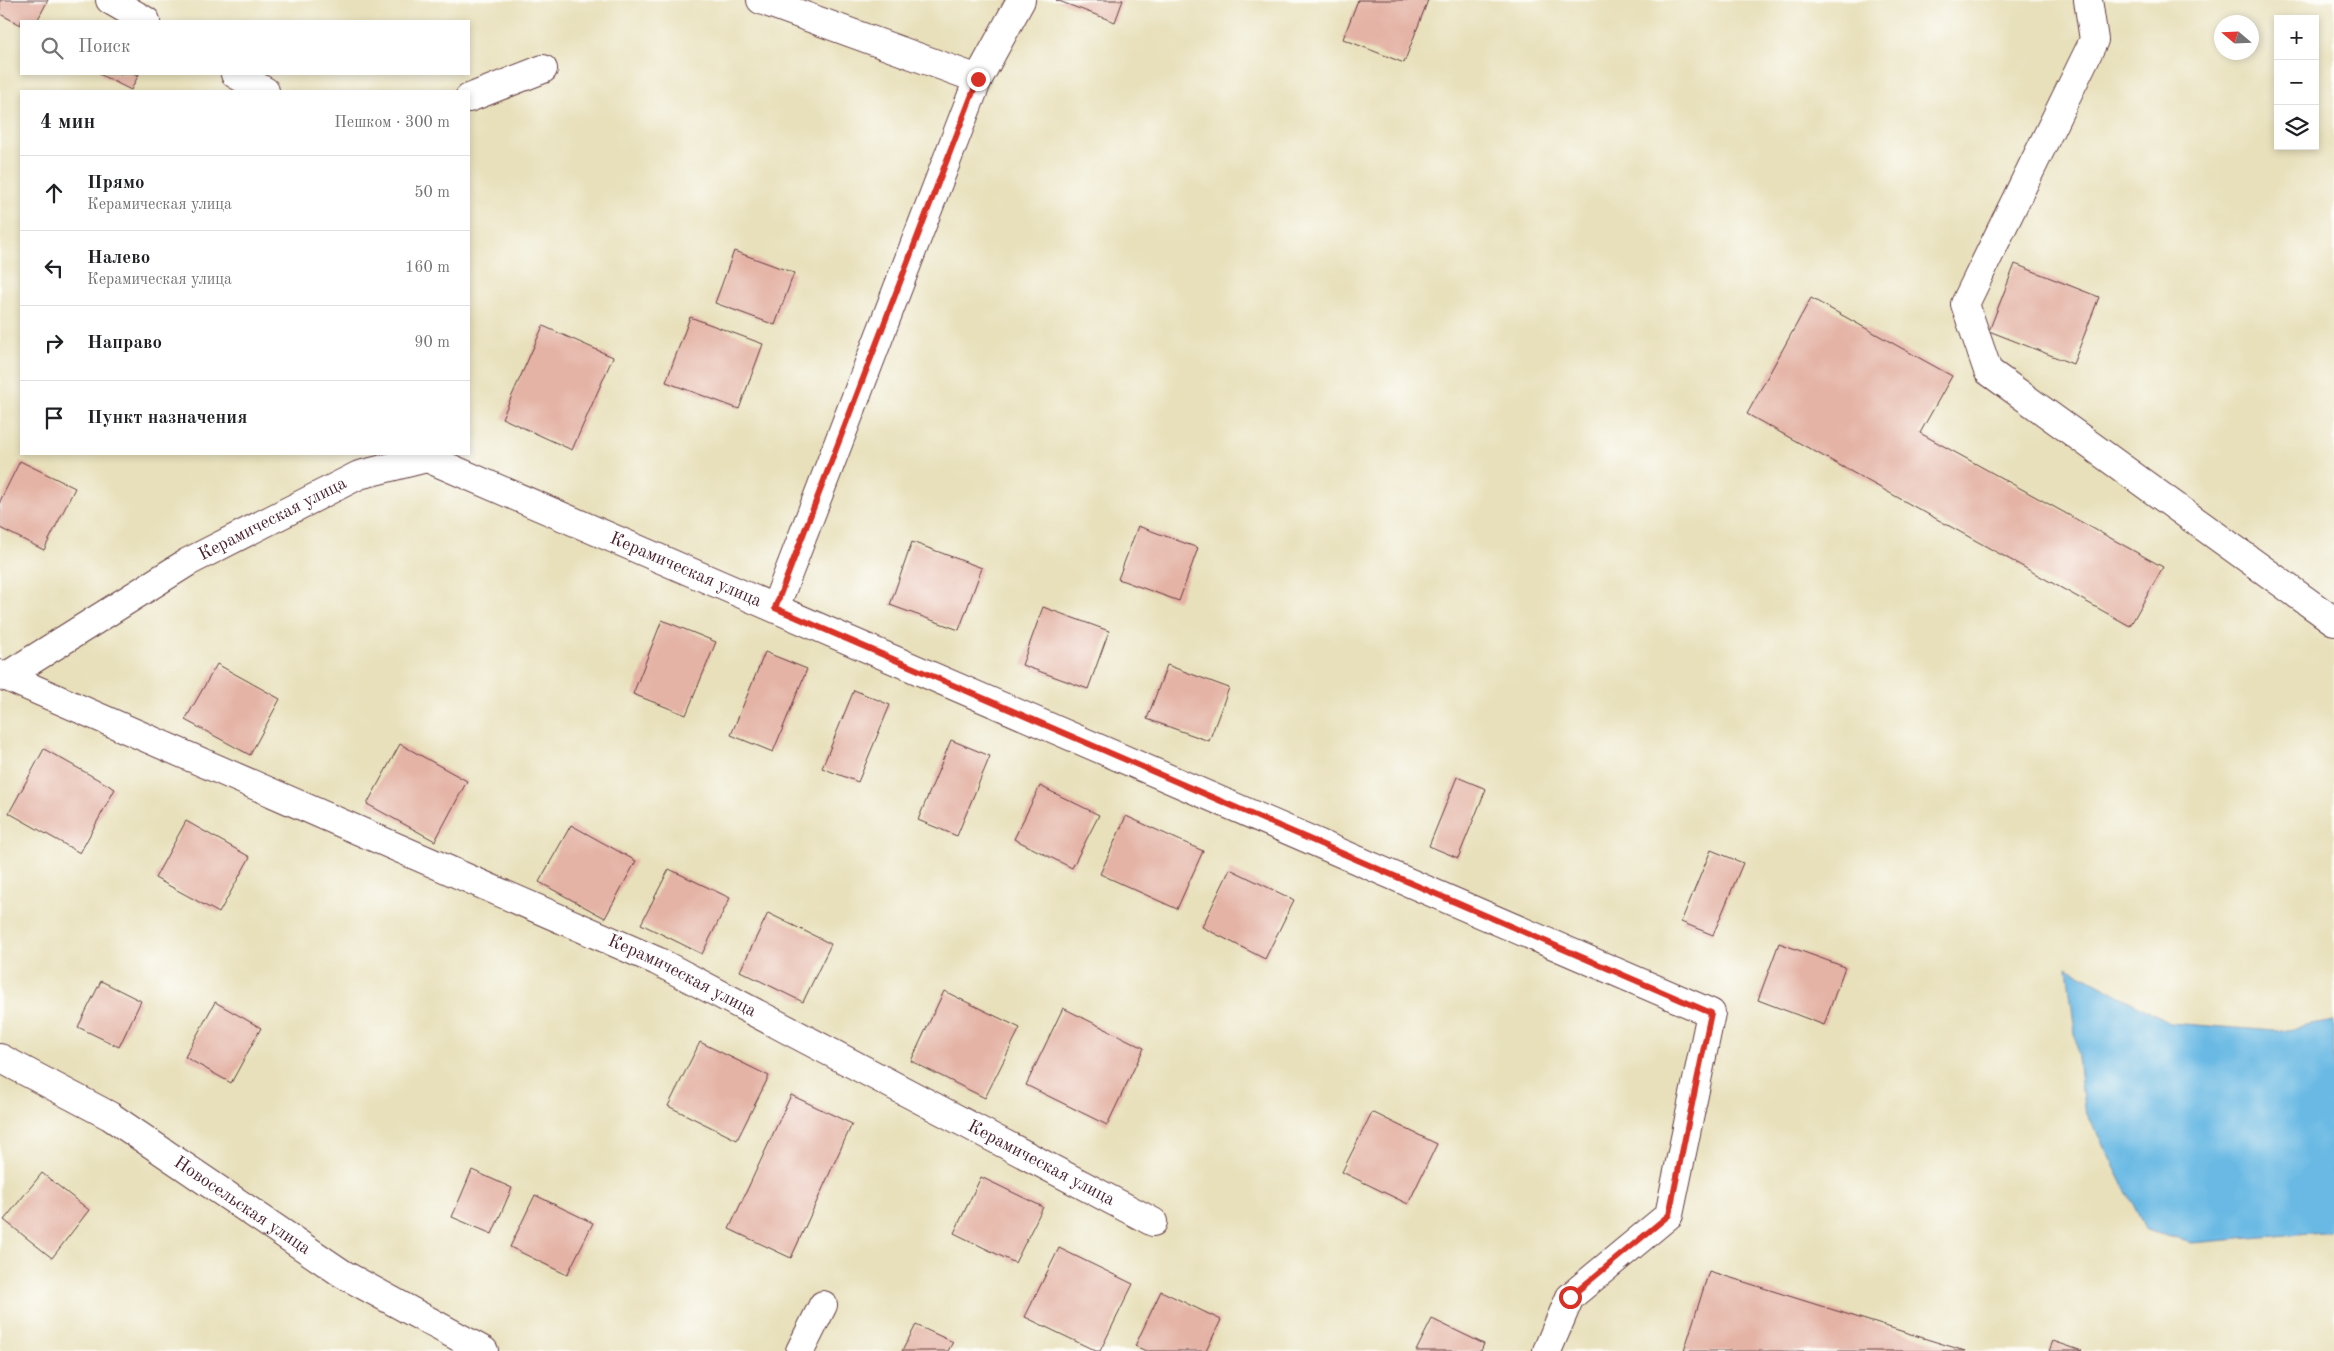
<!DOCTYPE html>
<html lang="ru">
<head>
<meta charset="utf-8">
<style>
	:root { --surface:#fff; --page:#f6f6f6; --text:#202124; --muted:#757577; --line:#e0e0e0 }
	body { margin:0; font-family:"Old Standard TT",serif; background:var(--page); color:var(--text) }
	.controls { position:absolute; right:15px; top:15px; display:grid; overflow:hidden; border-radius:0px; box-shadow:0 2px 8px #0003 }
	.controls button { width:45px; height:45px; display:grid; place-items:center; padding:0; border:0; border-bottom:1px solid var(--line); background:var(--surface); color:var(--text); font:25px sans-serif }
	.compass { position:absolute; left:2214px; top:15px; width:45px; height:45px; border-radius:50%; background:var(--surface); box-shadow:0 2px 8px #0003; rotate:289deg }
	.stop { position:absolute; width:15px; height:15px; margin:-11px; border:4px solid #d93025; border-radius:50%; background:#fff }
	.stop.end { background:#d93025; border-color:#fff; box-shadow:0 1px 5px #0008 }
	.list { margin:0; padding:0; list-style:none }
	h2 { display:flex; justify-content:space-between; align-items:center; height:65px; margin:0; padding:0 20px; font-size:21px }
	h2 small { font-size:16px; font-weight:400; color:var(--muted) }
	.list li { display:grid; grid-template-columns:32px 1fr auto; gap:15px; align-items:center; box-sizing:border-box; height:75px; padding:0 20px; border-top:1px solid var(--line) }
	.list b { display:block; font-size:19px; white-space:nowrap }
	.list p { margin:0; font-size:16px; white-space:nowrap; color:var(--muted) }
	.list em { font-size:16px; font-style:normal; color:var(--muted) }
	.icon { flex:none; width:28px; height:28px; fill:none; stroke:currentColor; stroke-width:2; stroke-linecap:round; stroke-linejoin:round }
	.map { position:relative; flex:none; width:2334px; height:1351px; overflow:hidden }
	.search { position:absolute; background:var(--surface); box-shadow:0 2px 8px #0003; left:20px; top:20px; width:450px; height:55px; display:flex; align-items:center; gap:12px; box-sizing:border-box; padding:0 18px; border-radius:0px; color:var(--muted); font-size:19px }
	.panel { position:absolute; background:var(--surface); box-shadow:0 2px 8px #0003; left:20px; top:90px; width:450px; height:365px; border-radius:0px }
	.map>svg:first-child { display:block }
	.water { fill:#69b9e4; stroke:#5a6c88 }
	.building { fill:#e4b3a5 }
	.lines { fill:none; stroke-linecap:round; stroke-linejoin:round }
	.minor-casing { stroke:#623c41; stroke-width:30 }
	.minor { stroke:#fff; stroke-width:28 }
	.route { stroke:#d93025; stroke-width:6 }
	.labels { text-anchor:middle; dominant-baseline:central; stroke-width:4.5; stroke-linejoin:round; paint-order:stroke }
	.street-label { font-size:18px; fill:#4a1f2b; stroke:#fdfcf7 }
</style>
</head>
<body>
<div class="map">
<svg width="2334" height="1351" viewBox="0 0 2334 1351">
	<rect width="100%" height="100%" fill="#fdfcf7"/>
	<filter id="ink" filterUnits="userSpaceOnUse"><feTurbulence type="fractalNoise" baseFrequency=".02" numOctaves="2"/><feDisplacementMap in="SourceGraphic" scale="10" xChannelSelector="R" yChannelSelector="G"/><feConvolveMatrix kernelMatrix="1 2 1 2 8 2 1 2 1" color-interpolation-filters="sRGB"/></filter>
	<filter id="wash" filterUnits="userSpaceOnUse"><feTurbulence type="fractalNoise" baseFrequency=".0096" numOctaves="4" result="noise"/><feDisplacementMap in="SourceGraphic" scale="20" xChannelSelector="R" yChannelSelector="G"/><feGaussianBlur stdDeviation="1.12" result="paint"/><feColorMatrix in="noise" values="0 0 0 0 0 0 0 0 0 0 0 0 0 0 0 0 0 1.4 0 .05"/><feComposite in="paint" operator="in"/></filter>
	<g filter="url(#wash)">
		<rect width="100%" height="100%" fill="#e8e0bb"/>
		<path class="water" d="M2067 967 2170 1023 2276 1031 2334 1021V1231L2192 1243 2146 1230 2084 1107Z"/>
		<g id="blocks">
			<path class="building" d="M0 0H48L37 21H21V25L0 14Z
				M1056 0H1123L1115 22Z
				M1358 0H1428L1404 63 1343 39Z
				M99 74H139L131 90Z
				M734 251 794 273 775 325 715 303Z
				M2015 264 2099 297 2073 364 1989 331Z
				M1811 298 1952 376 1920 433 2163 567 2130 626 1747 414Z
				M690 317 763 344 739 409 666 382Z
				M543 326 613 357 572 450 502 418Z
				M20 461 75 488 44 550 0 528V501Z
				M1138 526 1198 548 1179 601 1118 579Z
				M912 542 982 568 959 630 890 605Z
				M1043 607 1109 631 1088 689 1022 665Z
				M662 620 716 642 686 715 633 694Z
				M765 652 807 669 773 752 731 735Z
				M217 664 280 699 250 755 185 720Z
				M1167 665 1229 688 1209 741 1147 719Z
				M854 690 890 705 858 782 822 768Z
				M951 740 990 756 957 836 918 820Z
				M400 744 467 781 435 841 367 804Z
				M44 749 115 789 80 853 9 813Z
				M1457 777 1486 789 1458 858 1429 846Z
				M1040 786 1099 815 1072 868 1014 839Z
				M1126 816 1203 851 1177 909 1100 874Z
				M186 821 250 857 219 913 155 878Z
				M571 825 636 861 605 918 539 882Z
				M1711 850 1743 863 1713 935 1681 922Z
				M669 869 730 898 702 954 641 924Z
				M1230 869 1294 900 1265 959 1202 927Z
				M768 913 831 944 803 1002 740 971Z
				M1779 943 1845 967 1824 1025 1758 1000Z
				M101 981 141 1001 119 1047 78 1027Z
				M944 991 1020 1028 985 1098 911 1061Z
				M215 1002 261 1028 231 1083 185 1057Z
				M1063 1008 1144 1048 1107 1125 1026 1085Z
				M700 1042 769 1076 737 1140 668 1106Z
				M791 1095 852 1124 791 1258 729 1229Z
				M1372 1112 1437 1144 1408 1204 1342 1172Z
				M472 1170 512 1188 492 1234 452 1217Z
				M42 1173 89 1210 52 1258 4 1220Z
				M981 1177 1043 1207 1015 1263 954 1233Z
				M535 1195 593 1223 567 1275 510 1247Z
				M1059 1248 1133 1284 1100 1351H1096L1025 1317Z
				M1709 1271 1965 1351H1684Z
				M1161 1291 1221 1320 1206 1351H1146L1135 1346Z
				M1432 1319 1484 1344 1481 1351H1416Z
				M916 1325 953 1342 948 1351H902Z
				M2053 1341 2082 1351H2049Z"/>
		</g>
	</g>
	<g filter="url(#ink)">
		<use href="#blocks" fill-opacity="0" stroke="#623c41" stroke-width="1"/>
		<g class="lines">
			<g class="minor-casing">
				<g id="minor">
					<path d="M110 0 146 21"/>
					<path d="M761 0 978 79"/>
					<path d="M2088 0 2094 40 1965 304 1988 371 2334 621"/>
					<path d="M235 74 265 91"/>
					<path d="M469 98 543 69"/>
					<path d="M775 608 978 79 1021 0"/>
					<path id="s1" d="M0 674 657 961 1153 1222"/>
					<path id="s2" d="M5 677 188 562 359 475 427 458 1711 1013 1669 1215 1570 1297 1547 1351"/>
					<path id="s3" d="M0 1058 110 1116 343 1274 484 1351"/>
					<path d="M800 1351 823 1305"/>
				</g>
			</g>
			<use href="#minor" class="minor"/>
		</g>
	</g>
	<g class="lines" filter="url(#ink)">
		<path class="route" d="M978 79 775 608 1711 1013 1669 1215 1570 1297"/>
	</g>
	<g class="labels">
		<g class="street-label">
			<text stroke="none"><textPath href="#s2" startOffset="311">Керамическая улица</textPath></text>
			<text stroke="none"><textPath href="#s2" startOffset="760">Керамическая улица</textPath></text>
			<text stroke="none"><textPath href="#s1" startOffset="746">Керамическая улица</textPath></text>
			<text stroke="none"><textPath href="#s1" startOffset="1151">Керамическая улица</textPath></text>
			<text stroke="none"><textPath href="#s3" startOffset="284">Новосельская улица</textPath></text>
		</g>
	</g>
</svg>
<div class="controls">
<button>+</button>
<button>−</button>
<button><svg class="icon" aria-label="layers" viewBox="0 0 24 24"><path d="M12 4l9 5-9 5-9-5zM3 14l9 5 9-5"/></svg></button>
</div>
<svg class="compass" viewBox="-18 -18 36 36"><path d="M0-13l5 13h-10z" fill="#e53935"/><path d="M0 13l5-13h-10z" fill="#757577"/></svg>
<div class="stop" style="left:1570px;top:1297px"></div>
<div class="stop end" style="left:978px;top:79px"></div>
<div class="search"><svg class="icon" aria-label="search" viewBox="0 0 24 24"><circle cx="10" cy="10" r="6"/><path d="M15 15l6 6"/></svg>Поиск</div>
<section class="panel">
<h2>4 мин<small>Пешком · 300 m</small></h2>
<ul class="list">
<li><svg class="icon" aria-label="ahead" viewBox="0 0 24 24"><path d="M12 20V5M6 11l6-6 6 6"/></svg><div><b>Прямо</b><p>Керамическая улица</p></div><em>50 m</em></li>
<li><svg class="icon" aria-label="left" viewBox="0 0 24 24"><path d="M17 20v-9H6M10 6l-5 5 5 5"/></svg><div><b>Налево</b><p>Керамическая улица</p></div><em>160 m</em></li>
<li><svg class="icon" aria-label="right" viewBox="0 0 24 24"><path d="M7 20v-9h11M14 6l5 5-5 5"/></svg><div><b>Направо</b></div><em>90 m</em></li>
<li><svg class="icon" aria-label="arrive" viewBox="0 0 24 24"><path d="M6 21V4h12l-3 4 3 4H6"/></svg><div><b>Пункт назначения</b></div></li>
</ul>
</section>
</div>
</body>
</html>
